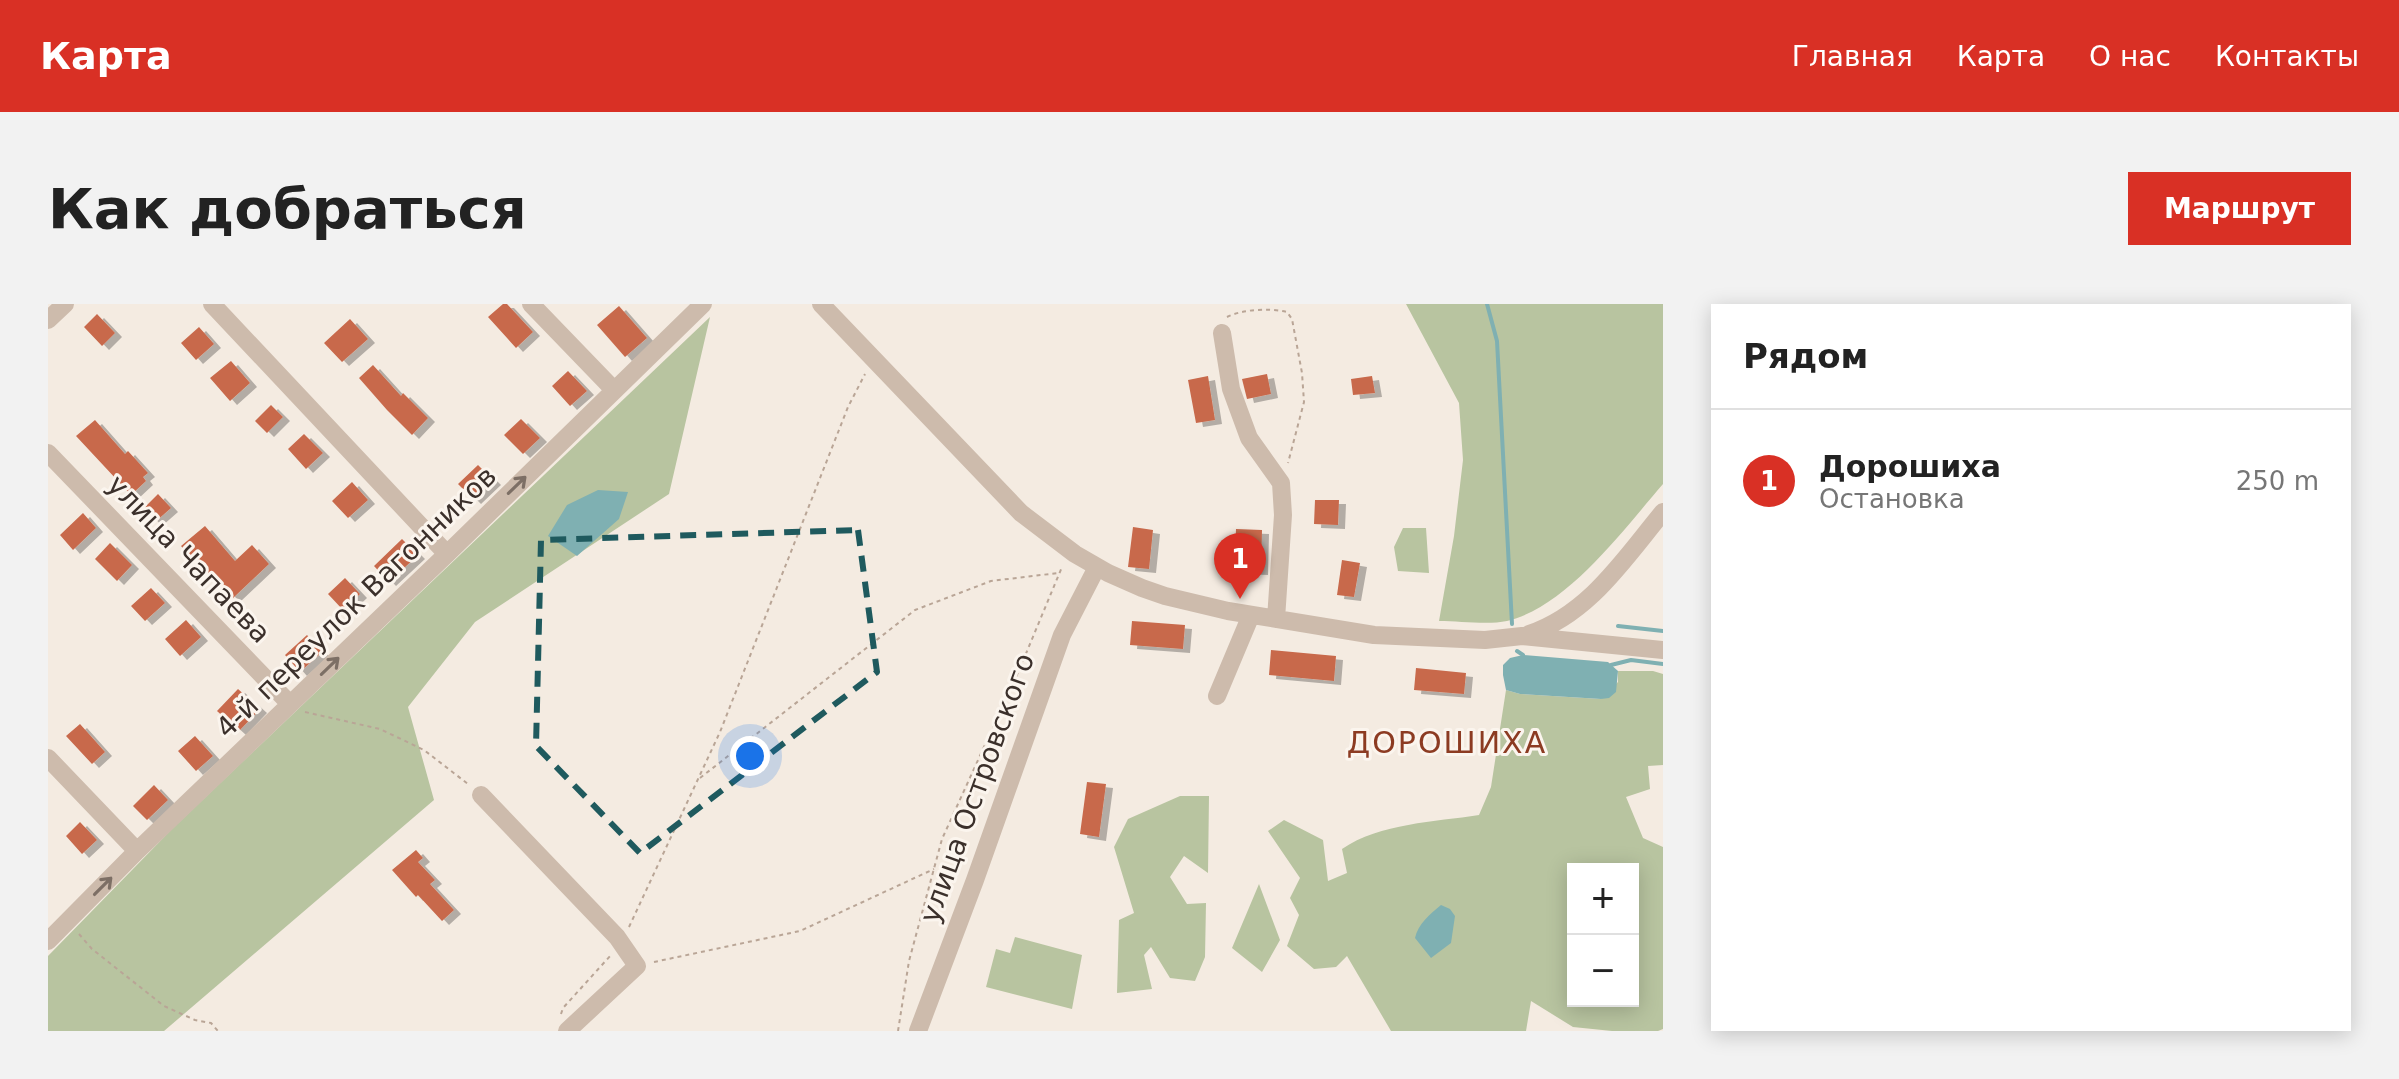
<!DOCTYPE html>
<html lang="ru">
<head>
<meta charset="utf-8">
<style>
	:root { --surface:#fff; --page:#f2f2f2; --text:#222; --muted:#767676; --line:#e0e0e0; --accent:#d93025 }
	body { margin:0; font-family:"DejaVu Sans",sans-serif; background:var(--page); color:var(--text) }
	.controls { position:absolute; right:24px; bottom:24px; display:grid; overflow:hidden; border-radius:0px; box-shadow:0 4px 20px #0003 }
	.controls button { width:72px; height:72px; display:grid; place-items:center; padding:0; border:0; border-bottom:2px solid var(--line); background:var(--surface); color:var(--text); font:40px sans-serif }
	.you { position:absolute; left:702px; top:452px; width:28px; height:28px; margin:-20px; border:6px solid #fff; border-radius:50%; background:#1a73e8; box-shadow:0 0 0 12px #1a73e833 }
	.badge { display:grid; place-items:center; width:52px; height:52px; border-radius:50%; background:var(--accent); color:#fff; font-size:26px; font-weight:700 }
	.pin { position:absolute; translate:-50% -66px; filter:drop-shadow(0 2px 4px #0008) }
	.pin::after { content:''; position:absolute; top:42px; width:28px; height:24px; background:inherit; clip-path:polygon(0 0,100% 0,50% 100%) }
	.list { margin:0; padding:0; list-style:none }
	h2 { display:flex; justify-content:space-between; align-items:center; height:104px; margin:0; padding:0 32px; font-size:34px }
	h2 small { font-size:26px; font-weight:400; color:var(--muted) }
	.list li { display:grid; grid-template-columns:52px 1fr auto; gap:24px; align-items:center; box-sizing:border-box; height:144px; padding:0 32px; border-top:2px solid var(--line) }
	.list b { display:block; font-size:30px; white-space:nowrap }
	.list p { margin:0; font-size:26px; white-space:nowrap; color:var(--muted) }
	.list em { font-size:26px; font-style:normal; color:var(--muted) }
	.map { position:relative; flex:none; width:1615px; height:727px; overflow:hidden; border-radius:0px }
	header { display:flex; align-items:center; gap:48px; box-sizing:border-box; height:112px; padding:0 40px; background:var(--accent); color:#fff }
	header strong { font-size:38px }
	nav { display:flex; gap:44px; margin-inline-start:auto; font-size:28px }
	.intro { display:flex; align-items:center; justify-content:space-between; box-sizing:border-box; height:192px; padding:0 48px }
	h1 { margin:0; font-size:56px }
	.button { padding:20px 36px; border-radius:0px; background:var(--accent); color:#fff; font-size:28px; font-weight:700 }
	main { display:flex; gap:48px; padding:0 48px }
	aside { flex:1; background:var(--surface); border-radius:0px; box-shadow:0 4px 20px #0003 }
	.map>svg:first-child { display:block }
	.green { fill:#b8c4a0; fill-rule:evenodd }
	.water { fill:#7fb0b2 }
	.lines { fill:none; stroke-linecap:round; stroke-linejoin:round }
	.stream { stroke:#7fb0b2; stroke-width:4 }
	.building { fill:#c8694b; filter:url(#shadow) }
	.path { stroke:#b9a596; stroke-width:2; stroke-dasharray:4 4; stroke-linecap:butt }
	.minor { stroke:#cdbbac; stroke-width:18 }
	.oneway { stroke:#7d6f65 }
	.marked { fill:none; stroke:#1f5a5e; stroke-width:6; stroke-dasharray:16 10; stroke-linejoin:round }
	.labels { text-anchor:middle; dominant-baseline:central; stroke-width:6; stroke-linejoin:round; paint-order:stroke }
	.street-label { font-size:28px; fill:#3b302b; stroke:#fbf5ee }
	.neighbourhood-label { font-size:30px; letter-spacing:2px; fill:#8c3b22; stroke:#fbf5ee }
</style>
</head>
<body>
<header>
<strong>Карта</strong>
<nav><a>Главная</a><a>Карта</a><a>О нас</a><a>Контакты</a></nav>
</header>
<div class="intro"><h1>Как добраться</h1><a class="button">Маршрут</a></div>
<main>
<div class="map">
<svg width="1615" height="727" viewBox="0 0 1615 727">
	<defs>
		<filter id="shadow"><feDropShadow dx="7" dy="4" stdDeviation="0" flood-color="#0004"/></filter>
	</defs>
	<rect width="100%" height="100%" fill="#f4ebe1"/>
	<path class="green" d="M1358 0H1615V180C1576 225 1519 303 1459 317 1440 321 1412 317 1391 317L1406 232 1415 156 1411 99Z
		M662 13 621 190 427 318 360 403 386 496 116 727H0V652L126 523Z
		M1355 224H1378L1381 269 1350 267 1346 243Z
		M1570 367H1605L1615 370V461L1600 462 1602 485 1578 493 1595 534 1615 543V725L1610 727H1564L1525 723 1483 697 1478 727H1343L1299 652 1288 663 1266 665 1239 642 1251 611 1242 594 1252 574 1220 527 1236 516 1275 536 1280 577 1299 569 1294 545C1332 519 1387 518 1431 511L1443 483 1458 386 1472 390 1553 395 1570 378ZM1525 565H1585V697H1525Z
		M1132 492H1161L1160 569 1136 552 1122 573 1139 600 1158 599 1157 653 1147 677 1122 674 1103 643 1096 651 1104 685 1069 689 1071 616 1086 609 1066 543 1080 515Z
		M1211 580 1232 636 1214 668 1184 644Z
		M967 633 1034 651 1024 705 938 683 948 645 962 649Z"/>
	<path class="water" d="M550 186 580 188 571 215 529 252 500 232 519 201Z
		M1475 351 1560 358 1570 367 1568 388 1561 394 1553 395 1472 390 1458 386 1455 371V361L1462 354Z
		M1393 601 1402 605 1407 612 1403 639 1383 654 1367 634C1370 620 1382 610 1393 601Z"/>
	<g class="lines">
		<path class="stream" d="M1439 0 1449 37 1464 320
			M1570 322 1615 327
			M1469 347 1475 351
			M1563 361 1583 356 1615 360"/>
	</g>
	<path class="building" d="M455 0H459L485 28 468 44 440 13Z
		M571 2 599 34 577 53 549 21Z
		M49 10 67 29 54 42 36 23Z
		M302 15 320 35 294 58 276 39Z
		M151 23 166 40 148 56 133 39Z
		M183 57 202 79 182 97 162 74Z
		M325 61 353 92 355 89 380 114 364 131 339 106 311 74Z
		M520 67 539 87 522 102 504 82Z
		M1219 70 1223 90 1199 95 1194 75Z
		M1160 72 1167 116 1148 119 1140 76Z
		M1324 72 1327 89 1305 91 1303 75Z
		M223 101 235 113 219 129 207 117Z
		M473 115 492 134 475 150 456 131Z
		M47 116 77 150 80 147 100 169 95 173 98 177 83 191 28 132Z
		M256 130 275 149 258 165 240 145Z
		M430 161 446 177 426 196 410 180Z
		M304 178 320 196 300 214 284 197Z
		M110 190 123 204 107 218 95 205Z
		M1267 196H1291L1290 221 1266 220Z
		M35 209 48 224 25 246 12 231Z
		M157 222 187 257 204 241 221 260 185 294 156 264 154 266 133 242Z
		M1085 223 1105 226 1101 265 1080 263Z
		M1188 225 1214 226 1213 267 1186 266Z
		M354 235 370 251 341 278 326 262Z
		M62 239 84 261 69 277 47 255Z
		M1294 256 1312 259 1306 293 1289 291Z
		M297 274 312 290 295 306 280 290Z
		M103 284 117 299 97 317 83 302Z
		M138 316 153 333 132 352 117 335Z
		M1084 317 1137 321 1135 345 1082 341Z
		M259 331 274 348 252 368 237 351Z
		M1223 346 1288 352 1286 377 1221 371Z
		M1368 364 1418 369 1416 390 1366 386Z
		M190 385 212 405 191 427 169 407Z
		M32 420 57 448 44 460 18 432Z
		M147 432 165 452 148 467 130 447Z
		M1039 478 1058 480 1051 533 1032 530Z
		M106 481 120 496 99 516 85 502Z
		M32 518 49 536 34 550 18 532Z
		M368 546 375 554 370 558 387 576 382 580 406 606 394 617 370 591 368 593 344 566Z"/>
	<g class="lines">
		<path class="path" d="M1179 13C1195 5 1221 4 1239 8L1244 15 1254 69 1256 98 1240 159
			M257 408 332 425 376 446 420 480
			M652 474 867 306 943 277 1010 269
			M581 623 672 428 800 103 817 70
			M31 630 44 645 116 702 147 716 163 719 170 727
			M606 658 752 627 886 565
			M513 710 515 704 563 651
			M850 727 861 657 894 535 972 364 1014 263"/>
		<path class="minor" d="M164 0 399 250
			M483 0 566 86
			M773 0 973 209 1027 250 1060 269 1094 284 1117 292 1180 307 1326 331 1437 336 1474 332 1615 346
			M0 16 17 0
			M1174 29 1183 85 1201 134 1233 179 1235 211 1228 315
			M0 149 242 400
			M1481 330C1541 310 1576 255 1615 208
			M1169 392 1203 311
			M0 454 89 547
			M433 491 569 633 589 662 519 727
			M0 637 89 547 399 250 655 0
			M870 727 927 576 1014 331 1049 263"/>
	</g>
	<defs><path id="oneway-shaft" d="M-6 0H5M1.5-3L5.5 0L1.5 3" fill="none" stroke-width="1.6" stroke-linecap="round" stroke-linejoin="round" transform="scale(2)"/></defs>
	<g class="oneway">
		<use href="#oneway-shaft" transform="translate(469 181) rotate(-44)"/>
		<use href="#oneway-shaft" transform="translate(282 362) rotate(-44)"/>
		<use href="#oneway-shaft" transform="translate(55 582) rotate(-45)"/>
	</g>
	<path class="marked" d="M810 226 829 368 592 549 488 442 493 236Z"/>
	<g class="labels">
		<g class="street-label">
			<text transform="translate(141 255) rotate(46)">улица Чапаева</text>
			<text transform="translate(308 298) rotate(-44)">4-й переулок Вагонников</text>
			<text transform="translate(929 484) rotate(-70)">улица Островского</text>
		</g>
		<g class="neighbourhood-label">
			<text x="1399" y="438">ДОРОШИХА</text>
		</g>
	</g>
</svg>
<div class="controls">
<button>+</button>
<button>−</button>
</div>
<div class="you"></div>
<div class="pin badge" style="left:1192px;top:295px">1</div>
</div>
<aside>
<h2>Рядом<small></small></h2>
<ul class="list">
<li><span class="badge">1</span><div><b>Дорошиха</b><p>Остановка</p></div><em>250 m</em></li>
</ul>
</aside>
</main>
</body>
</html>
